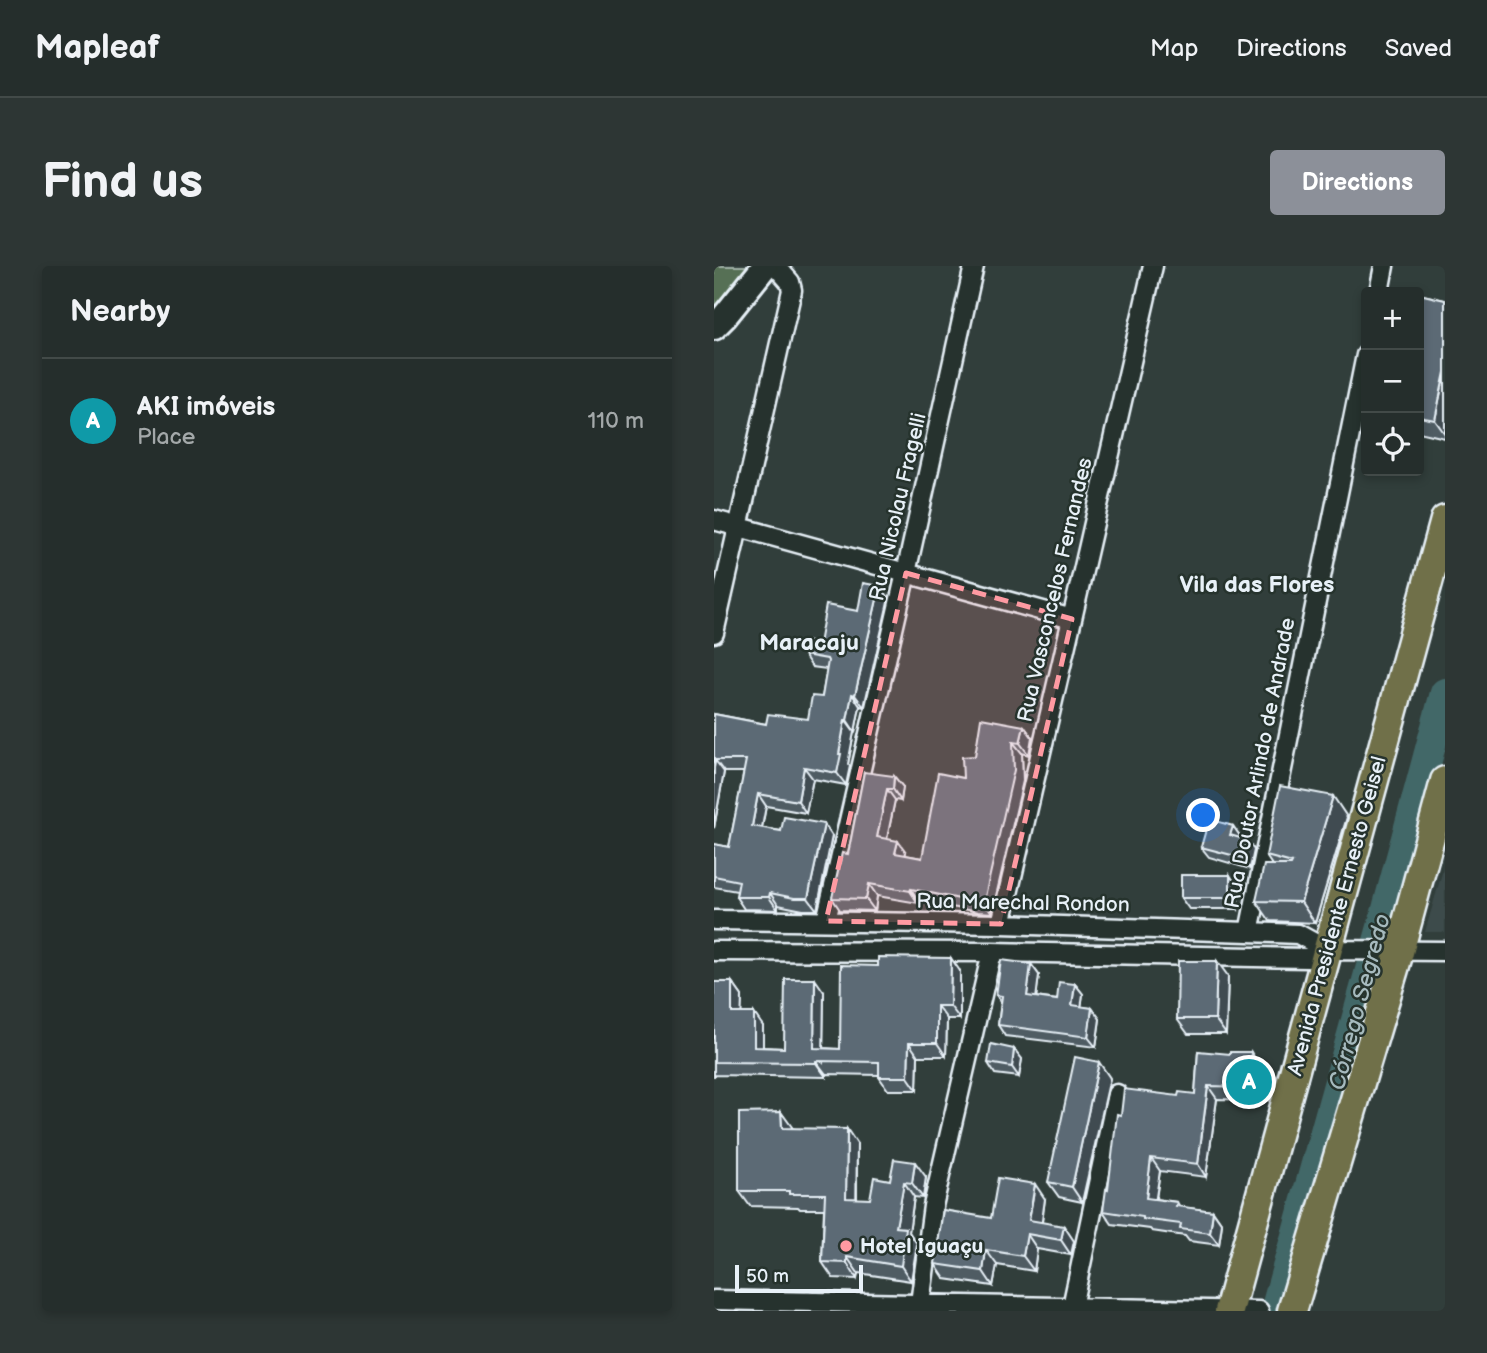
<!DOCTYPE html>
<html lang="en">
<head>
<meta charset="utf-8">
<style>
	:root { --surface:#252e2c; --page:#2d3634; --text:#f1f3f6; --muted:#a3a8a9; --line:#424a48; --accent:#8c9099 }
	body { margin:0; font-family:"Balsamiq Sans",sans-serif; background:var(--page); color:var(--text) }
	.controls { position:absolute; right:21px; top:21px; display:grid; overflow:hidden; border-radius:7px; box-shadow:0 4px 10px #0003 }
	.controls button { width:63px; height:63px; display:grid; place-items:center; padding:0; border:0; border-bottom:2px solid var(--line); background:var(--surface); color:var(--text); font:35px sans-serif }
	.scale { position:absolute; left:21px; bottom:18px; width:128px; box-sizing:border-box; padding-left:7px; border:4px solid #e8f1f8; border-top:0; font-size:19px; line-height:24px; white-space:nowrap; color:#e8f1f8; -webkit-text-stroke:5px #26332d; paint-order:stroke }
	.you { position:absolute; left:490px; top:550px; width:24px; height:24px; margin:-18px; border:5px solid #fff; border-radius:50%; background:#1a73e8; box-shadow:0 0 0 10px #1a73e833 }
	.badge { display:grid; place-items:center; width:46px; height:46px; border-radius:50%; background:var(--accent); color:#fff; font-size:23px; font-weight:700 }
	.pin { position:absolute; translate:-50% -50%; border:4px solid #fff; box-shadow:0 2px 7px #0006 }
	.list { margin:0; padding:0; list-style:none }
	h2 { display:flex; justify-content:space-between; align-items:center; height:91px; margin:0; padding:0 28px; font-size:30px }
	h2 small { font-size:23px; font-weight:400; color:var(--muted) }
	.list li { display:grid; grid-template-columns:46px 1fr auto; gap:21px; align-items:center; box-sizing:border-box; height:126px; padding:0 28px; border-top:2px solid var(--line) }
	.list b { display:block; font-size:26px; white-space:nowrap }
	.list p { margin:0; font-size:23px; white-space:nowrap; color:var(--muted) }
	.list em { font-size:23px; font-style:normal; color:var(--muted) }
	.icon { flex:none; width:38px; height:38px; fill:none; stroke:currentColor; stroke-width:2; stroke-linecap:round; stroke-linejoin:round }
	.map { position:relative; flex:none; width:731px; height:1045px; overflow:hidden; border-radius:7px }
	header { display:flex; align-items:center; gap:42px; box-sizing:border-box; height:98px; padding:0 35px; background:var(--surface); border-bottom:2px solid var(--line) }
	header strong { font-size:33px }
	nav { display:flex; gap:38px; margin-inline-start:auto; font-size:24px }
	.intro { display:flex; align-items:center; justify-content:space-between; box-sizing:border-box; height:168px; padding:0 42px }
	h1 { margin:0; font-size:49px }
	.button { padding:18px 32px; border-radius:7px; background:var(--accent); color:#fff; font-size:24px; font-weight:700 }
	main { display:flex; gap:42px; padding:0 42px }
	aside { flex:1; background:var(--surface); border-radius:7px; box-shadow:0 4px 10px #0003 }
	.map>svg:first-child { display:block }
	.built { fill:#3e4c4c }
	.green { fill:#577055; stroke:#a0b0a6; stroke-width:2 }
	.lines { fill:none; stroke-linecap:round; stroke-linejoin:round }
	.river { stroke:#436767; stroke-width:30 }
	.minor-casing { stroke:#e8f1f8; stroke-width:23 }
	.secondary-casing { stroke:#e8f1f8; stroke-width:30 }
	.primary-casing { stroke:#e8f1f8; stroke-width:33 }
	.minor { stroke:#26332d; stroke-width:18 }
	.secondary { stroke:#26332d; stroke-width:24 }
	.primary { stroke:#70704a; stroke-width:28 }
	.wall { fill:#4f5c64; stroke:#e8f1f8; stroke-width:2 }
	.shaded-wall { fill:#404b51; stroke:#e8f1f8; stroke-width:2 }
	.building { fill:#5c6b74; stroke:#e8f1f8; stroke-width:2 }
	.marked { fill:#ff9aa2; fill-opacity:0.2; stroke:#ff9aa2; stroke-width:5; stroke-dasharray:14 9; stroke-linejoin:round }
	.poi-dot { fill:#ff9aa2; stroke:#26332d; stroke-width:2.5 }
	.labels { text-anchor:middle; dominant-baseline:central; stroke-width:5; stroke-linejoin:round; paint-order:stroke }
	.street-label { font-size:21px; fill:#e8f1f8; stroke:#26332d }
	.poi-label { font-size:21px; font-weight:bold; fill:#e8f1f8; stroke:#26332d; text-anchor:start }
	.neighbourhood-label { font-size:23px; font-weight:bold; fill:#e8f1f8; stroke:#26332d }
	.water-label { font-size:23px; font-style:italic; fill:#a6babe; stroke:#26332d }
</style>
</head>
<body>
<header>
<strong>Mapleaf</strong>
<nav><a>Map</a><a>Directions</a><a>Saved</a></nav>
</header>
<div class="intro"><h1>Find us</h1><a class="button">Directions</a></div>
<main>
<aside>
<h2>Nearby<small></small></h2>
<ul class="list">
<li><span class="badge" style="background:#0f9aa8">A</span><div><b>AKI imóveis</b><p>Place</p></div><em>110 m</em></li>
</ul>
</aside>
<div class="map">
<svg width="731" height="1045" viewBox="0 0 731 1045">
	<rect width="100%" height="100%" fill="#313e3b"/>
	<filter id="ink" filterUnits="userSpaceOnUse"><feTurbulence type="fractalNoise" baseFrequency=".0143" numOctaves="2"/><feDisplacementMap in="SourceGraphic" scale="14" xChannelSelector="R" yChannelSelector="G"/><feConvolveMatrix kernelMatrix="1 2 1 2 8 2 1 2 1" color-interpolation-filters="sRGB"/></filter>
	<g filter="url(#ink)">
		<path class="built" d="M731 597V666H711Z"/>
		<path class="green" d="M0 0H37L0 43Z"/>
		<g class="lines">
			<path class="river" d="M561 1045 673 643 731 427"/>
			<g class="minor-casing">
				<path id="minor" d="M665 26 670 0
					M0 254 358 353
					M0 367 78 24 76 16 62 0
					M0 654 287 658 535 666 584 668 613 684 731 685
					M112 655 192 307 260 0
					M287 658 358 353 439 0
					M535 666 652 89
					M0 685 278 686 594 692 613 684
					M0 1034 545 1045
					M358 1041 403 828
					M205 1045 219 940 278 686"/>
			</g>
			<g class="secondary-casing">
				<path id="secondary" d="M0 61 10 51 51 0"/>
			</g>
			<g class="primary-casing">
				<path id="primary" d="M515 1045 731 254
					M578 1045 685 686 731 515"/>
			</g>
			<use href="#minor" class="minor"/>
			<use href="#secondary" class="secondary"/>
			<use href="#primary" class="primary"/>
		</g>
		<path class="wall" d="M705 28 731 34V172L705 166Z
			M166 320 175 332 150 441 146 440 141 466H140L134 498 136 500 132 519 99 513 92 547 52 540 48 562 67 565 118 570 103 644H89L64 639V644L30 643 22 631 23 625 0 621V578L15 581 30 506H10L0 562V448L52 458 94 453 108 431 113 403 98 401 90 389 144 345Z
			M310 460 318 471 315 489 308 487 309 515 278 647 264 646 205 635 204 637 163 630 161 645 126 644 118 632 134 588 150 506 189 521 187 535 181 534 173 573 192 586 191 589 208 592 261 490Z
			M633 551 601 657 556 655 542 635 558 599 552 590Z
			M519 560 526 570V572L533 574 540 584 536 603 495 591 487 581Z
			M523 620 524 643H475L467 632Z
			M317 698 325 709 322 731 343 734 361 718 369 728 367 741 378 742 386 753 382 781 291 770 284 759 287 736 282 729Z
			M246 705V753H233L232 790H204L203 824H174L165 811V809L112 808V811L0 809V811V716H18L28 730 27 747 49 760V781L70 782 110 726 109 782 126 783Z
			M514 710 512 768H474L463 753Z
			M300 783 308 793 305 811 281 808 274 797Z
			M484 785 545 799 544 834 503 833 492 911 446 905 442 933 463 936 466 941 499 945 508 958 505 979 475 975 471 970 438 965 436 963 398 958 389 945 407 849 464 830 481 828Z
			M396 812 368 936 345 931 334 916Z
			M67 846 78 862 143 878V933H156L176 914 212 911 209 932 200 931 195 966 203 978 197 1015 144 1007 143 1013 119 1012 108 996 110 943H86L84 941 36 940 25 925Z
			M331 933 328 956 360 975 357 989 323 983 320 1005 283 999 279 1020 231 1013 221 998 277 952Z"/>
		<path class="shaded-wall" d="M731 106V168L721 154Z
			M166 320 175 332 150 441 141 429Z
			M138 428 146 440 141 466 133 454Z
			M131 454 140 466 134 498 136 500 132 519 123 507 125 488Z
			M310 460 318 471 315 489 306 477Z
			M299 476 308 487 309 515 278 647 270 635Z
			M1 494 10 506 0 562V502Z
			M90 501 99 513 92 547 84 535Z
			M180 510 189 521 187 535 179 523Z
			M173 523 181 534 171 582 163 571Z
			M44 528 52 540 46 572 38 560Z
			M619 530 633 551 601 657 587 636Z
			M110 558 118 570 103 644 94 632Z
			M519 560 526 570 523 580 516 569Z
			M533 574 540 584 536 603 529 592Z
			M184 575 192 586 189 599 181 587Z
			M516 609 523 620 524 643 516 632Z
			M155 618 163 630 161 645 152 633Z
			M197 623 205 635 204 637 196 625Z
			M56 627 64 639V644L55 631Z
			M237 692 246 705V753L236 740Z
			M503 695 514 710 512 768 501 753Z
			M317 698 325 709 321 741 313 730Z
			M101 713 110 726 109 795 100 782Z
			M18 716 28 730 27 760 18 747Z
			M361 718 369 728 366 750 358 739Z
			M223 740 233 753 232 790 223 777Z
			M378 742 386 753 382 781 374 771Z
			M40 747 49 760V794L40 781Z
			M195 777 204 790 203 824 194 811Z
			M300 783 308 793 305 811 298 801Z
			M537 786 545 799 544 834 535 821Z
			M102 795 112 808V811L102 797Z
			M385 796 396 812 368 936 358 921Z
			M494 820 503 833 492 911 484 898Z
			M67 846 78 861V878L68 862Z
			M133 863 143 878 142 948 132 932Z
			M437 892 446 905 440 944 432 932Z
			M201 896 212 911 209 932 198 917Z
			M190 916 200 931 195 966 203 978 197 1015 187 1000 182 961Z
			M321 918 331 933 326 969 315 954Z
			M499 945 508 958 505 979 496 967Z
			M350 960 360 975 357 989 347 974Z
			M313 968 323 983 320 1005 309 990Z
			M272 984 283 999 279 1020 269 1005Z
			M133 991 144 1007 143 1013 133 997Z"/>
		<path class="building" d="M679 23 697 26H679Z
			M705 28 731 34V106L721 154 705 151Z
			M149 317 166 320 141 429 138 428 133 454H131L125 488H127L123 507 90 501 84 535 44 528 38 560 67 565 70 551 110 558 94 632H80L56 627 55 631H22L25 615 0 610V578L15 581 32 494H1L0 502V448L52 458 54 448 94 453 98 430 108 431 114 395 113 393 90 389 92 375 105 378 112 339 144 345Z
			M267 452 310 460 306 477 299 476 300 504 270 635H255L197 623 196 625 155 618 152 633 118 632 128 587 134 588 150 506 180 510 179 523H173L163 571 184 575 181 587 208 592 224 507 249 512 248 491 261 490Z
			M566 520 619 530 587 636 542 635 550 599H577L578 597 552 590Z
			M495 553 519 560 516 569 533 574 529 592 487 581Z
			M467 609H516V632H467Z
			M164 691 237 692 236 740H223V777H195L194 811H165V796L102 795V797L0 796V716H18V747H40V781L70 782 71 713H101L100 782 126 783 127 699 164 700Z
			M287 694 317 698 313 730 343 734 345 716 361 718 358 739 378 742 374 771 284 759 288 730 282 729Z
			M464 695H503L501 753H463Z
			M277 778 300 783 298 801 274 797Z
			M484 785 516 788V786H537L535 821 494 820 484 898 437 892 432 932 463 936 462 940 499 945 496 967 466 963 467 958 429 953V951L389 945 392 923 394 924 403 848 407 849 410 823 464 830 465 826 481 828Z
			M361 791 385 796 358 921 334 916Z
			M67 846 68 862 133 863 132 932 156 933 160 911 176 914 180 893 201 896 198 917 190 916 182 961 192 962 187 1000 133 991V997L108 996 111 928H75V925H25V847Z
			M284 912 321 918 315 954 350 960 347 974 313 968 309 990 272 984 269 1005 221 998 229 944 277 952Z"/>
	</g>
	<path class="marked" d="M192 307 358 353 287 658 112 655Z"/>
	<circle class="poi-dot" cx="132" cy="980" r="7"/>
	<g class="labels">
		<g class="street-label">
			<text transform="translate(184 241) rotate(-77)">Rua Nicolau Fragelli</text>
			<text transform="translate(341 324) rotate(-77)">Rua Vasconcelos Fernandes</text>
			<text transform="translate(546 497) rotate(-79)">Rua Doutor Arlindo de Andrade</text>
			<text transform="translate(309 637) rotate(1)">Rua Marechal Rondon</text>
			<text transform="translate(623 650) rotate(-75)">Avenida Presidente Ernesto Geisel</text>
		</g>
		<g class="poi-label">
			<text x="146" y="980">Hotel Iguaçu</text>
		</g>
		<g class="neighbourhood-label">
			<text x="543" y="319">Vila das Flores</text>
			<text x="95" y="377">Maracaju</text>
		</g>
		<g class="water-label">
			<text transform="translate(646 736) rotate(-75)">Córrego Segredo</text>
		</g>
	</g>
</svg>
<div class="controls">
<button>+</button>
<button>−</button>
<button><svg class="icon" aria-label="locate" viewBox="0 0 24 24"><circle cx="12" cy="12" r="6"/><path d="M12 2v4M12 18v4M2 12h4M18 12h4"/></svg></button>
</div>
<div class="scale">50 m</div>
<div class="you"></div>
<div class="pin badge" style="left:535px;top:816px;background:#0f9aa8">A</div>
</div>
</main>
</body>
</html>
